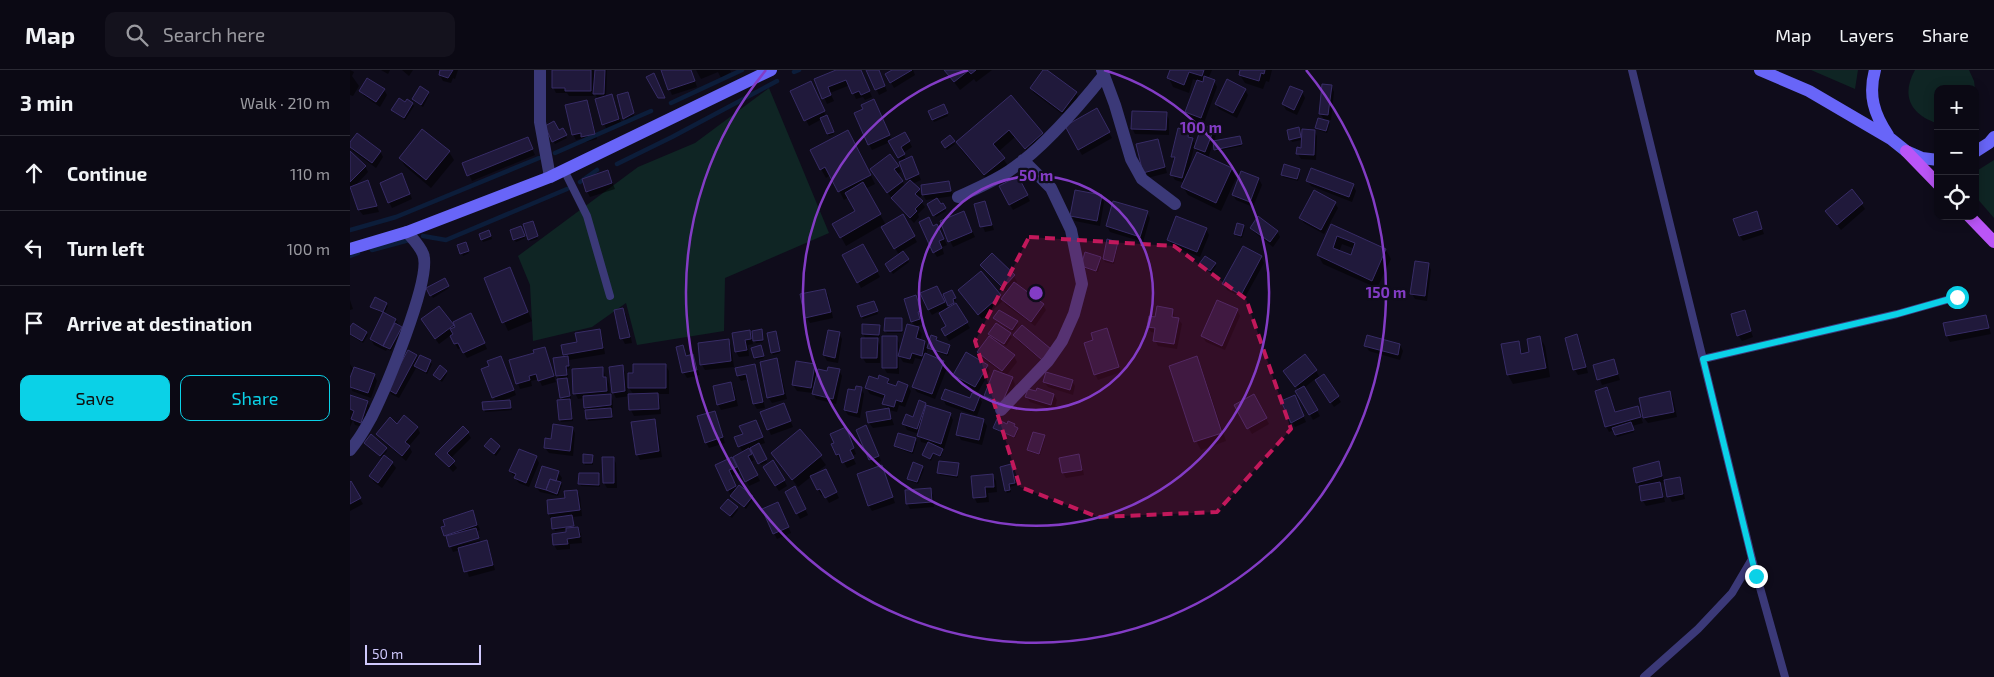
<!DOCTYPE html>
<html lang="en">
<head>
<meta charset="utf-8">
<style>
	:root { --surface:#0b0914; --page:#14121d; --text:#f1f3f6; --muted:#9a9aa0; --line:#2b2a34; --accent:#0bd1e7 }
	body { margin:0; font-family:"Exo 2",sans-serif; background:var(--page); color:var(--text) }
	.controls { position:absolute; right:15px; top:15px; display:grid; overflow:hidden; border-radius:10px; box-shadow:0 2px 12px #0003 }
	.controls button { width:45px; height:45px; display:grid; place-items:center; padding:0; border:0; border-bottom:1px solid var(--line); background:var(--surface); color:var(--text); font:25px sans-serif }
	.scale { position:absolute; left:15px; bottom:12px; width:116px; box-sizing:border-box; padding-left:5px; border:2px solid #cfc9fc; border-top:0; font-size:14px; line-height:18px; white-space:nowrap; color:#cfc9fc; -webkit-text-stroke:4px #0f0c1b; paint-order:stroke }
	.stop { position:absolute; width:15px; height:15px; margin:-11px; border:4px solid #0bd1e7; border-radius:50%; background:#fff }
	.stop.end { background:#0bd1e7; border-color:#fff; box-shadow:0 1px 5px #0008 }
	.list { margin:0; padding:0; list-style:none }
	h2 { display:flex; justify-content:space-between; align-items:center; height:65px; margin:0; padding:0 20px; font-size:21px }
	h2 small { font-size:16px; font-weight:400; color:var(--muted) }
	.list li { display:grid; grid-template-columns:32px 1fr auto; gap:15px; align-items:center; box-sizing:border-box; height:75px; padding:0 20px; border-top:1px solid var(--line) }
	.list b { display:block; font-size:19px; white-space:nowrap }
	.list em { font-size:16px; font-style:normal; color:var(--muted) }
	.actions { display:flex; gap:10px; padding:15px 20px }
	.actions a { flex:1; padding:11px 0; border:1px solid var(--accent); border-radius:10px; text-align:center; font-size:18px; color:var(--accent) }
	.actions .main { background:var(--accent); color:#111 }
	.icon { flex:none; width:28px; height:28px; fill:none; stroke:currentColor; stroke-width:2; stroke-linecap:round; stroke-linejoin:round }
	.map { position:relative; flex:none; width:1644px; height:607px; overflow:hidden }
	header { display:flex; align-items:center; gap:30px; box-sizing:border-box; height:70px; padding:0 25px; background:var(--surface); border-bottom:1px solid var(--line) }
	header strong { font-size:24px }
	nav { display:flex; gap:28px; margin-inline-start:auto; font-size:18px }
	.search { width:350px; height:45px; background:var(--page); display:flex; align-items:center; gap:12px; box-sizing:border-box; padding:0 18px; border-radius:10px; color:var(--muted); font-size:19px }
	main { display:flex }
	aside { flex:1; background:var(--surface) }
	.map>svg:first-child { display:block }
	.green { fill:#0f2524 }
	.shadow { fill:#0007; fill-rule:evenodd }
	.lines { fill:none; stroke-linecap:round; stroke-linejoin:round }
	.stream { stroke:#0c1d3a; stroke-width:4.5 }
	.building { fill:#20193b; stroke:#372c66; fill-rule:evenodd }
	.lane { stroke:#3b3978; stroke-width:8 }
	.street { stroke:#3b3978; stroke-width:12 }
	.secondary { stroke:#6865f8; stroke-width:12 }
	.primary { stroke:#ba55f7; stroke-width:12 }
	.route { stroke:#0bd1e7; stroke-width:6 }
	.marked { fill:#c2185b; fill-opacity:0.2; stroke:#c2185b; stroke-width:4; stroke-dasharray:10 6; stroke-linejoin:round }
	.ring { fill:none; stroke:#833cc5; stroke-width:2.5 }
	.centre { fill:#833cc5; stroke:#0f0c1b; stroke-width:2.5 }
	.ring-label { font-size:15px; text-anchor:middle; font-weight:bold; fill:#833cc5; stroke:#0f0c1b; stroke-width:4.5; stroke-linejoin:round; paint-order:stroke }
</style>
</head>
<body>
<header>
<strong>Map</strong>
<div class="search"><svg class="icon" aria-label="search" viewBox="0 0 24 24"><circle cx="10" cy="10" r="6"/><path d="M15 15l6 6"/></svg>Search here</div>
<nav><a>Map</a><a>Layers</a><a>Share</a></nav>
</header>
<main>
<aside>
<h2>3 min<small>Walk · 210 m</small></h2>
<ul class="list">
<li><svg class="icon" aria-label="ahead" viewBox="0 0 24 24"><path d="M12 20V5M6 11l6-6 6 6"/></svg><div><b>Continue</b></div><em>110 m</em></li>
<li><svg class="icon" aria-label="left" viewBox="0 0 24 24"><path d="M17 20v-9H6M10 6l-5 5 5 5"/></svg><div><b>Turn left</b></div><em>100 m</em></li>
<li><svg class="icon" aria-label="arrive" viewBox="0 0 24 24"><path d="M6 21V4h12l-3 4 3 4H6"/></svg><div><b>Arrive at destination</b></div></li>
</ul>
<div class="actions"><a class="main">Save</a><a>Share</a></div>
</aside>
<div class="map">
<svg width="1644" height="607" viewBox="0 0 1644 607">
	<rect width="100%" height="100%" fill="#0f0c1b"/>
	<path class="green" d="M1461 0H1508L1505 19Z
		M1565 0H1619L1624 11 1625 19H1588V53H1586C1560 44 1551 25 1565 0Z
		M419 18 479 163 375 208 374 261 287 275 276 233 242 257 183 271 180 215 168 186 288 97 345 73Z
		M1644 90V148L1625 126V102Z"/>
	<path class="shadow" d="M0 0 4 2 2 6 9 16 3 26 0 25Z
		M31 0H40L38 4Z
		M52 0H63L59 6Z
		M86 0H108L105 9 103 8 101 13 93 11 90 5 91 2Z
		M203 0H243L246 4V0H257L256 27 261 25 264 31 272 55 257 60 254 54 248 29 244 22V26H219L217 23H206L203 17Z
		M312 0H341L347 17 322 25Z
		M346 0H380L381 2 371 8 368 2 351 9Z
		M489 0H511L522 27 515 30 513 27 506 29 500 15 480 23 484 31 477 34 466 9Z
		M518 0H528L537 21 529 25Z
		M545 0H563L565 5 544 18 537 5Z
		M595 0H642L626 12 624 9 610 20Z
		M695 0 726 23 729 29 716 47 684 23 681 18Z
		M821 0H862L858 9 864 11 867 17 854 53 840 48 836 42 848 11 843 9 839 23 823 17 819 8Z
		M885 0H922L919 12 916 11 913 19 895 13 890 5 891 2Z
		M981 16 984 22 981 50 974 49 970 44Z
		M463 18 484 64 479 66 472 49 459 56 456 50Z
		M34 20 37 25 30 37 14 26 11 21Z
		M895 20 898 25 887 48 869 39 866 34Z
		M78 22 79 25 73 37 65 32 63 30Z
		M952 22 955 28 947 45 936 40 933 34Z
		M269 26H279L284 46 275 51Z
		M661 27 692 64 697 73 681 86 665 67 648 82 659 97 640 113 612 81 607 72Z
		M236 31 239 36 247 69 236 72 234 68 226 70 223 64Z
		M55 34H62L64 36 55 50 43 40Z
		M526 36 542 71 555 63 562 77 553 83 556 90 564 93 571 110 562 114 572 125 569 129 575 137 568 144 569 147 564 153 546 134 525 105 548 96 551 102 547 104 555 116 559 112 551 92 540 72 522 80 519 74Z
		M594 36 598 46 584 52 580 42Z
		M746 39 762 68 732 85 716 56Z
		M816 44 819 49V65L785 64 782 58Z
		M978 52 980 54 977 63 968 60 967 58Z
		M196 56 208 61 212 59 217 68 205 74Z
		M863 60 866 65 858 88 881 99 886 108 871 141 838 125 833 117 835 113 825 110 822 105 825 91 822 86 838 62 846 76ZM844 77 848 83 838 103Z
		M938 61H949L951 70 942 72Z
		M964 61 967 66 966 90 951 89 948 84Z
		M503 70 525 114 515 119 536 155 552 146 567 172 552 181 559 192 543 204 537 195 549 185 532 155 496 176 484 154 507 141 499 127 494 130 481 105 476 108 471 99Z
		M807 70 810 76 817 103 797 108 794 102Z
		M891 70 892 76 867 81 865 79Z
		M604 72 605 74 597 80 594 75Z
		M0 74 30 81 33 87 26 98 3 81Z
		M180 74 185 85 122 111 114 94Z
		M99 82 104 90 81 118 55 96 50 88Z
		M0 83 15 96 18 102 4 117H20L29 142 13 145 9 140 0 119Z
		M949 100 950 102 948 111 933 107 932 104Z
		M258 102 265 119 240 127 237 121Z
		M892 103 909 109 912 115 903 137 886 130 883 125Z
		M52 105 62 129 42 138 39 132Z
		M667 108 680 131 663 140 650 117Z
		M958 111 1003 115 1006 121 1002 132 961 116Z
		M598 112 603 126 576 130 573 125Z
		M1502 121 1515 139 1491 160 1480 146Z
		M751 126 754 132 750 156 725 151 722 146Z
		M635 132 644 160 635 162 625 135Z
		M985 133 988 138 974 164 954 153 951 148Z
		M579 135H593L596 141 586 147Z
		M797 143 800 148 793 172 760 162 757 156Z
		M1406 143 1414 164 1393 171 1390 166Z
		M616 148 625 167 603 177 591 152Z
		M184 155 188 169 180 171 179 169Z
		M982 155 1036 180 1041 189 1027 218 973 194 968 185ZM992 174 1005 179 1002 186 989 182Z
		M893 156 895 158 892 168 886 166 885 164Z
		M583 158 590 161 597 175 592 177 594 184 587 187 584 182Z
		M901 158 927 161 930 167 923 177 905 163Z
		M856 159 859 165 850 187 822 176 819 170Z
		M172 160 175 168 166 172 164 169Z
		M140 164 142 169 133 172 132 169Z
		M767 173 768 175 764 194 755 192 754 189Z
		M513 175 530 207 511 218 494 185Z
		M117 176 119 183 113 186 112 183Z
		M911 187 914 193 894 229 877 220 874 214Z
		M750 188 751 190 748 202 734 198 733 196Z
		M865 194 866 196 861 203 851 195Z
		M1078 194 1081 200 1077 231 1065 229 1062 224Z
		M631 195 664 206 667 212 665 214 693 235 696 240 685 256 656 235 653 231 632 249 609 221 650 226 652 230 657 223Z
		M160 199 182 251 158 261 135 209Z
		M94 210 99 218 83 228 78 219Z
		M475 220 478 225 483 248 460 253 457 248 451 225Z
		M590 223 598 239 601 237 595 224 603 223 606 231 603 232 604 235 606 234 620 258 599 271 592 259 598 256 589 241 582 245 579 240Z
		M565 226 573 247 570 248 572 254 565 257 562 251Z
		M0 230 3 239 0 240Z
		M36 234 38 236 34 244 46 250 52 260 41 281 37 279 36 281 24 275 21 269 34 244 21 237Z
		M525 234 528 244 513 249 512 246Z
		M89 237 104 258 124 250 137 279 117 288 111 278 108 279 101 265 89 274 75 255Z
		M273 239 276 245 282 273 275 274 272 268Z
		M822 240 825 248 828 249 832 254 827 279 808 276 805 270 806 263 801 262 798 257 806 248Z
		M887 240 890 246 875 280 856 272 852 266Z
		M1394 242 1403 267 1392 271 1388 265Z
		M1636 247 1641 264 1600 272 1597 266 1595 254Z
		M645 248 667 252 668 255 663 262Z
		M551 250 552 263H537L535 260Z
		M646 254 662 267 656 276 641 266Z
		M3 255 16 263 18 265 13 273 0 265V260Z
		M513 255 529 256 530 258V267H526L530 275V293H516L512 287 516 269 513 264Z
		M672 256 696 294 668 271 665 265Z
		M568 258 572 264 570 270 574 272 578 277 576 285 594 292 597 298 585 329 567 322 563 317 574 290 565 288 563 294 553 292 549 285Z
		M756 259 771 302 748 310 745 304V271Z
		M249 261 252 266 255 284 219 290 220 298 217 299 218 307H216L221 328 219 329 221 333 223 351 211 352 210 350 213 331 210 310 207 306 216 287 213 276 228 274Z
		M399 262 403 274 398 275 399 286 389 287 386 282Z
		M426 262 430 283 423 285 422 282Z
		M412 263 413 272 406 273 405 271Z
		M489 263 492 269 488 293 477 291 474 285Z
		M1227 266 1230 271 1238 303 1228 305 1225 300 1217 269Z
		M546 267 549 273V304L537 303 534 298Z
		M586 268 587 272 599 276 600 278 598 286 580 280 578 278Z
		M1190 268 1195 276 1200 307 1163 314 1158 305 1153 275 1168 272 1173 284 1181 283Z
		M378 270 381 276 384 297 355 300 352 295Z
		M1050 275 1053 281 1050 290 1019 281 1016 276Z
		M333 276 337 287 343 285 350 305 337 308 334 303 328 278Z
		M194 278 206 312 192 316 189 309 181 311 182 316 170 319 160 291 185 284Z
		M403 278 412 279 414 288 406 290Z
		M629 282 664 286 667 292 656 306 662 308 665 314 655 338 638 331 635 326 653 303 632 288Z
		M67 285 69 290 70 286 82 294 77 304 66 298 49 328 41 324 38 318Z
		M151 287 166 325 152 331H160L162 340 135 342 134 333 146 332 132 300 141 297Z
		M846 288 851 296 876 371 851 380 846 371Z
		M426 289 429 295 437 329 422 333 418 327Z
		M1263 291 1270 310 1252 315 1245 296Z
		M0 294 4 300 24 305 27 311 21 328 2 321Z
		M404 295 407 300 415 338 407 339 404 334 399 309 391 311 388 306Z
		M464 295 467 300 478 303 489 300 492 306 486 334 466 329 463 323 447 321 443 315Z
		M316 296 319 301V324H307L310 330 311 344 284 346 281 340 280 326 266 328 263 322 272 297 275 302 278 326 284 325 279 318Z
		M637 296 640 301 628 322 608 310 605 305Z
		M252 298 259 314 260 325 263 331 262 349 238 351 234 328 228 329 225 323Z
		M966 301 970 308 974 306 991 332 984 337 965 309 954 318 970 346 963 350 947 321 949 320 938 306Z
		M96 302 97 304 92 312 84 305Z
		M538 310 541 315 547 317 558 316 561 321 555 337 549 335 547 342 539 340 544 355 523 358 519 353 518 343 537 339 534 333 535 329 520 324 516 318Z
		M722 311 725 316 723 325 698 317 694 312Z
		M381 313 384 319 388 336 371 340 368 334Z
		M511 318 514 324 510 348 498 345 495 340Z
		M1257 319 1266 343 1287 337 1293 353 1282 356 1284 362 1267 367 1264 360 1259 362 1256 356Z
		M1320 323 1323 328 1327 347 1298 353 1294 348 1291 329Z
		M704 325 707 330 704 340 680 332 676 326Z
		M0 326 17 332 21 338 14 357 5 355 3 350 0 357Z
		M904 326 919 354 902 364 886 335Z
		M629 327 632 332 627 346 596 335 593 329 621 330Z
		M947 332 956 352 945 357 942 352Z
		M575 334 577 337 600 344 603 350 594 379 591 378 593 382 591 387 584 384 581 391 574 385 579 374 571 372 569 364 557 360 554 354 564 348Z
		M436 340 443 357 421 365 412 343Z
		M365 342 375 373 359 378 356 372Z
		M304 350 307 356 312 387 290 390 287 384Z
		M633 350 637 356 632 375 611 370 608 364Z
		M48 355 67 357 70 363 59 376 62 382 56 391 31 369 27 364Z
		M664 355 668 361 665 368 646 360 645 357Z
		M409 357 415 373 409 375 417 392 411 395 402 378 398 380 404 390 400 392 410 411 399 416 392 402 381 406 387 420 403 429 396 439 381 426 367 396 393 382 389 376Z
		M222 358 225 363 223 386 199 383 195 378 202 370Z
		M450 360 476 395 448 417 422 383Z
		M518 362 531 391 524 395 521 389Z
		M118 363 121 368 100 389 107 398 103 402 87 384Z
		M498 364 506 384 502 386 506 394 497 398 492 389 490 390 487 385Z
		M694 366 695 369 690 385 680 382 679 380Z
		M565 369 567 372 563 384 547 378 545 376Z
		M141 370 151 379 146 386 135 376Z
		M15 373 36 379 37 381 33 386 42 393 46 398 32 418 24 412 21 407 33 389Z
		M728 385 731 391 734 405 716 408 713 403Z
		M242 386 243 395H235L234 392Z
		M186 387 189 393 179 417 169 413 160 401Z
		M263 388 266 393 267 418H257L254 413Z
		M1308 393 1314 411 1329 408 1332 413 1335 429 1322 432 1319 426 1316 412 1309 413 1312 419 1315 432 1296 436 1293 431 1284 399Z
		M608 395V408L590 405 589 403Z
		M661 396 666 415 660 417 661 422 657 423 656 421Z
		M572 397 574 399 568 414 560 411 559 408Z
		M208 402 212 408 210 413 212 415 208 426 190 422 186 417Z
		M534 402 545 433 522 441 519 436Z
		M417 403 434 410 437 416 429 421Z
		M249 404 250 417 231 416 230 414Z
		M642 405 646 411 647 422 638 423 639 432 627 433 624 427Z
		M478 406 489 428 479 433 474 424 471 425 462 407Z
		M0 413 13 434 0 441Z
		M580 420 583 425 584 437 560 439 557 433Z
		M227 421 230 427 232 446 222 447 224 459 228 458 231 464 232 473 220 474V479L207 480 204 475 218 464 217 459 205 461 199 444Z
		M436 422 448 424 458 445 450 449Z
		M387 438 388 440 382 448 373 440Z
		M431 439 441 463 427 469 424 463Z
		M122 441 130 460 127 461 130 467 100 475 95 465Z
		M130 470 131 473 136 471 139 477 145 500 119 507 110 480 103 482 101 477Z"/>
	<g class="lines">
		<path class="stream" d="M444 2 449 0
			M321 33 392 0
			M205 83 301 41
			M267 94 322 67 427 11
			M230 112 247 100
			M0 160 46 147 189 88
			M73 166 96 170 217 119
			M22 180 59 170
			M0 186 8 183"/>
	</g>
	<path class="building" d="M90 0H103L98 8 89 5Z
		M202 0H241V21H215V18H202Z
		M245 0H255L254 24H243Z
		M311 0H341L345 11 318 20Z
		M486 0H511L520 21 511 25 509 21 502 24 496 10 478 17 481 25 472 29 464 9Z
		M516 0H529L535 16 525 20Z
		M542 0H562L540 13 535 4Z
		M594 0H626L621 4 618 1 604 12Z
		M693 0H697L727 22 712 42 680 18Z
		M820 0H854L852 6 839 2 834 15 817 8Z
		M890 0H915L914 4 911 3 909 11 889 5Z
		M304 3 315 28H308L296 7Z
		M854 6 865 10 851 48 835 42 847 10 853 12Z
		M17 8 35 19 26 32 9 21Z
		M877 9 896 19 883 43 865 34Z
		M461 11 475 41 454 51 440 21Z
		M972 14 982 15 978 45 969 44Z
		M70 16 79 22 71 35 62 29Z
		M940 16 953 21 944 40 932 34Z
		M278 22 284 43 273 49 267 25Z
		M262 24 269 49 252 55 245 29Z
		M661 25 693 63 675 79 659 60 643 74 655 88 634 105 606 72Z
		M49 28 55 32 57 29 63 33 54 48 41 40Z
		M524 29 540 65 518 75 504 43 513 39 511 35Z
		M237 30 245 64 231 67V63L222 65 215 35Z
		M594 34 598 43 582 50 578 41Z
		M747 38 760 62 728 80 715 56Z
		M782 41 817 42 816 60 781 59Z
		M477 45 484 62 477 64 470 48Z
		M968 48 979 51 976 61 965 58Z
		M204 51 209 60 213 58 217 65 202 72 195 56Z
		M852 55 864 59 855 82 844 78Z
		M949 57 951 67 939 70 937 60Z
		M828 58 839 61 838 67 843 68 832 108 820 105 825 87H821Z
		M72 59 100 81 76 110 49 88Z
		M952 59 965 60 964 85 946 84 947 77 951 78Z
		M498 60 521 105 488 122 475 97 470 100 460 80Z
		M555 62 560 71 551 77 555 84 548 88 538 71Z
		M7 63 31 81 22 93 0 77V72Z
		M600 65 605 71 595 78 591 72Z
		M890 66 892 74 864 80 863 71Z
		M178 67 183 79 117 106 112 93Z
		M808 69 815 97 793 103 786 74Z
		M0 81 16 96 0 112Z
		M847 82 882 98 866 133 831 117Z
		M540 84 549 96 544 99 553 111 537 123 520 99Z
		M562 86 569 104 556 110 549 92Z
		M934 94 950 99 947 109 931 105Z
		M961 98 1004 114 999 127 956 111Z
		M258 100 262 113 236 122 232 109Z
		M891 101 909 108 900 132 882 125Z
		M52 103 60 124 38 133 30 113Z
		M668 106 678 125 659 135 649 116Z
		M18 110 27 136 8 140 0 117Z
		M560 110 570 119 565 124 573 131 565 139 567 141 560 148 541 128Z
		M599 111 601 121 572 125 571 115Z
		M513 112 531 144 490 168 482 154 505 141 495 123Z
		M1502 119 1513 133 1487 155 1475 141Z
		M725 120 752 125 747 151 720 146Z
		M964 120 986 132 971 160 949 148Z
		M587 128 591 134 593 133 596 138 583 146 577 134Z
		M635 131 642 155 630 157 624 134Z
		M763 131 798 141 790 167 756 156Z
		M614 141 622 162 598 172 590 151Z
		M1407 141 1412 159 1389 166 1383 149Z
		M553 144 565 166 544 179 531 157Z
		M826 146 857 158 847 182 817 170Z
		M908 146 928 161 920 172 900 158Z
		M579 147 583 156 587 154 594 169 589 171 592 178 583 183 569 152Z
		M183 151 188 166 178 170 173 154Z
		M887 153 894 155 891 166 884 164Z
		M981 154 1036 179 1022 211 967 185ZM987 166 1005 173 1001 185 983 178Z
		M171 156 175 166 163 170 160 160Z
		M139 160 141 166 131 170 129 164Z
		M757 169 768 172 763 192 753 189Z
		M116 172 119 181 110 184 107 175Z
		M513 174 528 201 507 213 492 185Z
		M893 176 912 186 891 225 872 214Z
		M553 181 559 189 540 202 535 194Z
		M735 182 751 187 746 201 731 196Z
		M642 183 665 205 653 218 630 195Z
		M855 186 866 193 860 201 849 194Z
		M1065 191 1079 193 1075 226 1060 224Z
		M160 197 178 242 152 253 134 208Z
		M631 201 651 225 628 245 608 220Z
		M95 208 99 216 80 226 76 218Z
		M664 212 694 234 681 252 651 229Z
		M587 216 595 232 578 240 570 223Z
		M475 219 481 242 455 248 450 224Z
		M602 220 606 228 603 229 604 233 598 236 593 224Z
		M566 225 571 241 568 242 570 249 561 252 554 229Z
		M25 227 37 233 33 242 20 237Z
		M867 230 888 239 872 276 851 266Z
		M524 231 528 241 511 247 507 236Z
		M606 233 618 252 595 266 591 259 596 256 589 243Z
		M89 236 104 255 85 269 71 249Z
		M807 236 823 239 822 247 829 248 824 274 803 271 805 258 797 257 799 246 805 247Z
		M273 238 280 267 270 269 264 240Z
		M649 240 668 251 662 260 643 248Z
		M1395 240 1401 261 1387 266 1381 244Z
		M33 242 46 249 33 276 20 269Z
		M121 243 135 273 113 283 108 273 104 274 100 266 103 264 100 259 105 257 103 252Z
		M1636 245 1639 258 1596 266 1593 253Z
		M535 248H552V261H534Z
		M3 253 17 262 12 271 0 264V257Z
		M45 253 52 257 40 279 33 276Z
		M646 253 661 263 654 274 638 264Z
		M512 254 530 255 529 265 512 264Z
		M557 254 569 257 566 268 575 271 572 286 562 283 560 289 548 286Z
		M672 255 701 279 692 290 663 265Z
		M757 258 769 297 744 305 734 273 743 270 741 263Z
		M250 259 253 278 213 285 211 275 227 272 225 263Z
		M412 259 413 270 403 271 402 261Z
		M400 260 401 269 395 270 397 280 385 282 382 263Z
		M478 260 490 262 485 288 473 285Z
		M426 261 430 281 421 283 417 263Z
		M1227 264 1236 297 1223 300 1215 268Z
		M581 265 587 267 586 270 600 275 597 284 577 278Z
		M1017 265 1050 274 1048 285 1014 276Z
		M532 266H547V298H532Z
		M639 266 665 285 652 301 627 282Z
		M1190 266 1196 298 1157 305 1151 274 1169 271 1171 284 1179 282 1177 269Z
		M511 268H528L527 288H511Z
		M379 269 381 291 350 295 348 273Z
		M333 275 336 286 343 284 347 300 332 303 326 277Z
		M411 275 414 286 404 288 401 278Z
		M195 277 204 306 188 311 186 304 179 306 180 310 166 314 159 290 184 283 183 280Z
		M58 280 67 285 46 324 37 319Z
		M616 282 638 295 625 317 603 305Z
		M575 283 594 291 582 324 562 317Z
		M955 284 967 300 945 317 933 301Z
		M70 285 81 290 76 302 64 296Z
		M151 286 164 320 142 328 131 299 139 296 137 291Z
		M218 286 219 296H216L217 305 206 306 203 288Z
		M847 286 872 363 844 372 819 296Z
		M427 288 434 324 417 328 410 292Z
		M1264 289 1268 304 1247 310 1243 295Z
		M446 291 465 294 461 318 442 315Z
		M283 294H316V318H278V303H283Z
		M405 294 413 332 403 334 396 304 387 306 385 298Z
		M90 295 97 301 90 310 83 305Z
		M273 295 275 321 262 323 259 297Z
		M4 297 25 304 18 323 0 317V308Z
		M253 297V307H256L257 321 223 324 222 299Z
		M478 297 490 299 483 329 462 324 468 299 477 301Z
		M644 300 663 307 652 333 634 326Z
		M696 302 723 310 720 320 693 312Z
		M974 304 989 326 980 333 965 310Z
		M529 305 539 309 537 313 546 316 548 311 558 315 552 332 546 330 544 337 532 334 535 325 515 318 519 306 528 309Z
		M217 308 220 326 210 328 207 309Z
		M381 312 385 330 367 335 363 316Z
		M506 316 512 317 507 343 494 340 498 319 505 320Z
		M954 316 968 340 959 345 945 321Z
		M1257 317 1265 342 1288 336 1291 347 1255 357 1245 321Z
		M687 318 704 324 701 335 675 327 678 319 686 321Z
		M595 319 620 328 622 323 630 326 624 341 591 329Z
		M1320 321 1324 342 1293 348 1289 328Z
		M308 323 309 339 279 340 278 324Z
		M261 324V335L234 338 233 326Z
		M904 324 917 348 897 359 884 335Z
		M0 325 18 331 11 353 1 349 4 341 0 339Z
		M945 325 954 346 941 353 931 331Z
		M220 329 222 349 209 350 207 330Z
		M160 330 161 338 133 340 132 332Z
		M569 330 576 333 567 359 552 354 556 344 563 347Z
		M434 333 441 351 417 360 410 342Z
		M576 335 601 343 591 374 567 366Z
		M261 338 262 347 236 349 235 340Z
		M539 338 541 349 518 353 516 342Z
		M365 341 373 367 355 373 347 346Z
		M611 343 634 349 629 370 606 365Z
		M54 345 68 357 55 372 60 376 52 386 26 364 40 347 47 354Z
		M305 349 309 381 286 385 281 352Z
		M647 349 657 354 658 351 665 354 664 356 668 358 664 367 643 358Z
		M406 350 413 367 388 377 384 367 393 364 389 356Z
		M1281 352 1284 360 1265 365 1262 358Z
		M203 354 223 357 220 381 194 378 195 368 201 369Z
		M516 355 529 386 519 390 506 360Z
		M113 356 119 362 97 383 105 391 99 397 85 384Z
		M496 357 504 378 500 380 504 388 492 393 489 384 486 385 481 374 484 373 480 364Z
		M450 359 472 385 442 410 421 383Z
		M683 362 695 365 689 384 677 380Z
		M548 363 566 368 562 382 544 376Z
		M21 364 37 378 30 386 14 373Z
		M141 368 150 376 144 384 134 376Z
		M578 372 593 379 590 386 583 383 580 389 572 385Z
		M409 373 417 389 408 394 400 378Z
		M399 378 402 384 398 386 408 405 395 412 383 387Z
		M169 379 187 386 176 413 164 408 166 404 159 401Z
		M233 384 243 385 242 393H233Z
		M729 384 732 400 712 403 709 388Z
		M34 385 43 392 28 413 19 406Z
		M252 387H264V413H253Z
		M382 387 387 397 379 400 386 416 377 421 365 395Z
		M423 390 435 410 425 416 413 397Z
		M589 391 609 393 607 406 587 403Z
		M1309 391 1312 406 1286 413 1283 398Z
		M563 392 573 396 567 412 557 409Z
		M661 394 665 413 659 414 660 420 655 421 650 397Z
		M532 395 543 427 518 436 507 404Z
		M192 396 209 401 206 411 200 409 196 420 185 417Z
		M476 399 487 422 475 428 470 419 467 420 460 406Z
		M229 403H249V415L228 414Z
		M643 404 644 417H635L636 427 623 428 621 406Z
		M1330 407 1333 424 1317 427 1314 410Z
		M200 409 211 412 207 424 196 420Z
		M1 411 11 428 0 434V412Z
		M1310 412 1313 427 1291 431 1289 416Z
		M389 415 403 426 394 437 380 426Z
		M445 416 456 439 446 444 435 422Z
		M581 418 582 432 556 434 555 420Z
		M227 420 230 440 198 444 197 430 215 428 214 421Z
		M378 429 388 437 380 446 370 438Z
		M428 432 439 457 423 464 412 439Z
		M123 440 127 455 94 466 91 457 95 456 93 450Z
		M222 445 224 456 202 459 201 448Z
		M228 457 230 467 217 469 218 474 203 475 202 464 216 462V458Z
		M126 458 129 468 99 477 96 466Z
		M137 470 143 495 114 502 108 478Z"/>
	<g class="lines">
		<path class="lane" d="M1282 0 1402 489 1435 607
			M214 100 237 146 260 226
			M1353 289 1547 244 1607 227
			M1294 607 1348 559 1382 523 1402 489"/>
		<path class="street" d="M190 0V52L200 107
			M752 0 765 35 781 89 792 109 825 134
			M608 127C626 119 644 111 659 101 691 80 730 35 754 5
			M651 340 698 291 712 271 724 244 732 214 721 160 701 118 673 90
			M0 380C8 371 15 359 21 348 34 322 83 207 73 184 70 176 62 168 57 162"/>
		<path class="secondary" d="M1410 0 1459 21 1541 69 1556 81 1572 88 1588 90
			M1525 0C1518 25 1524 44 1538 65
			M1625 82 1639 73 1644 67
			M0 179 57 162 200 107 421 0"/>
		<path class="primary" d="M1556 81 1588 114
			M1619 146 1644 172"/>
	</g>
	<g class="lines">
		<path class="route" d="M1406 506 1353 289 1547 244 1607 227"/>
	</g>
	<path class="marked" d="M679 167 824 176 896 229 941 359 867 442 748 447 670 417 625 271Z"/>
	<g class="ring">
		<circle cx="686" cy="223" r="117"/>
		<path d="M754 0A233 233 0 1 1 618 0"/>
		<path d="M956 0A350 350 0 1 1 416 0"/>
	</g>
	<circle cx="686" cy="223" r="8" class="centre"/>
	<g class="ring-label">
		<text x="851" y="63">100 m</text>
		<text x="686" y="111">50 m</text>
		<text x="1036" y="228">150 m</text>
	</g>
</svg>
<div class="controls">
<button>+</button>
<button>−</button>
<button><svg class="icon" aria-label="locate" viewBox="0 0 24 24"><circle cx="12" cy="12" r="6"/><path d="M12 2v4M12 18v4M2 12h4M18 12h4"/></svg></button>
</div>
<div class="scale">50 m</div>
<div class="stop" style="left:1607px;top:227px"></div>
<div class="stop end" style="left:1406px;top:506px"></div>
</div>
</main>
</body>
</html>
